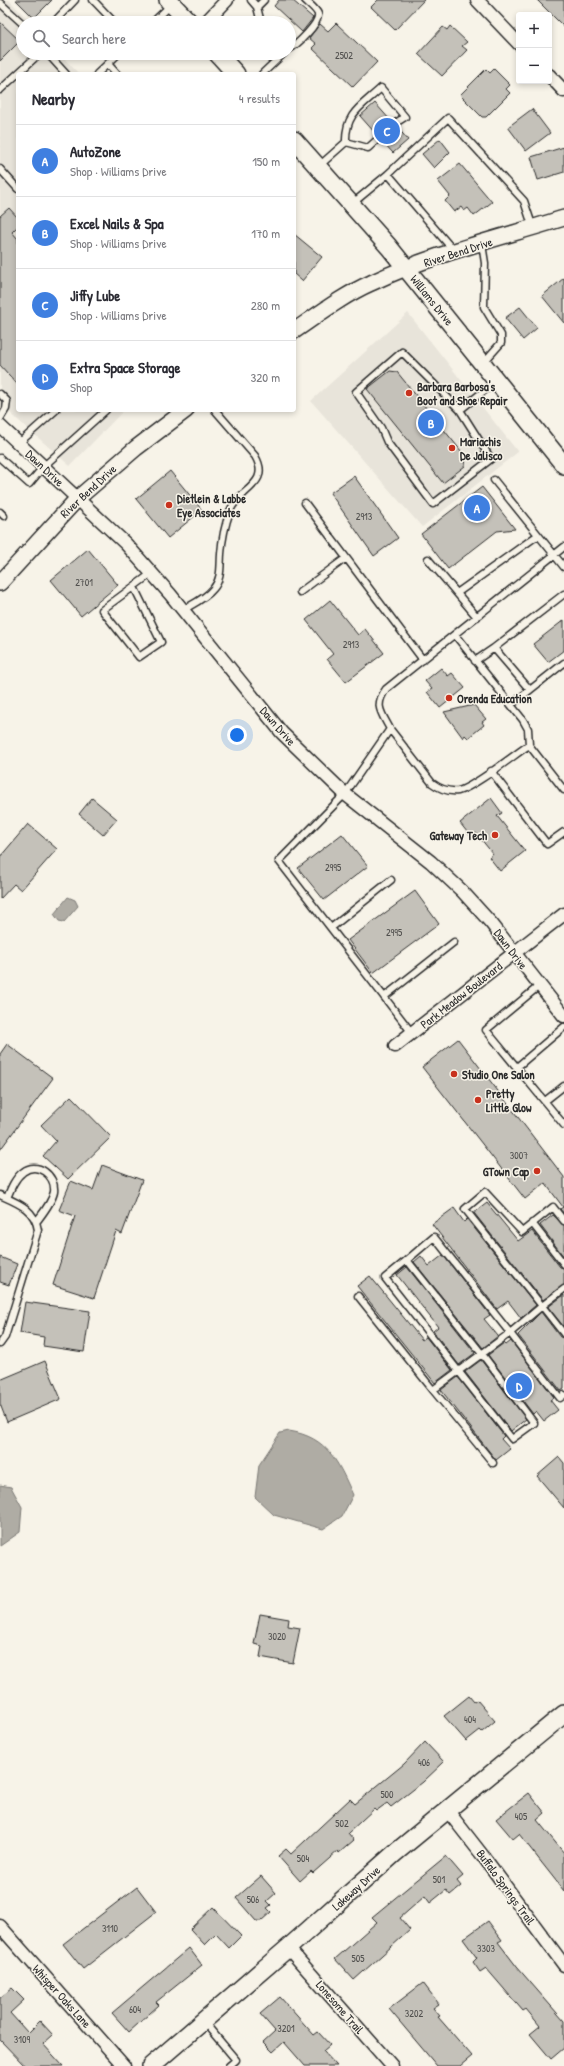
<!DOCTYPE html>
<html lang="en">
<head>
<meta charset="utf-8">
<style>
	:root { --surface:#fff; --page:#f7f7f7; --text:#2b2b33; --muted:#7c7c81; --line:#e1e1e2; --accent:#c8321e }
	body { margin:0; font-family:"Patrick Hand",sans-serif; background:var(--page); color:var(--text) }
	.controls { position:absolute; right:12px; top:12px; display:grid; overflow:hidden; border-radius:4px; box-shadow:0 2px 6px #0003 }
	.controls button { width:36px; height:36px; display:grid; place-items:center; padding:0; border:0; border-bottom:1px solid var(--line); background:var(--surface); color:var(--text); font:20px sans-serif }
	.you { position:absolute; left:237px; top:735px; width:14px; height:14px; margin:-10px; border:3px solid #fff; border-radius:50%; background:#1a73e8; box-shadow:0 0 0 6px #1a73e833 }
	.badge { display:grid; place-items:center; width:26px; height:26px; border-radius:50%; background:var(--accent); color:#fff; font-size:13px; font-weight:700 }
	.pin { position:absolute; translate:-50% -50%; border:2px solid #fff; box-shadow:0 1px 4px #0006 }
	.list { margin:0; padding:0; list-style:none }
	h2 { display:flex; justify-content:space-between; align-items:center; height:52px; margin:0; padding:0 16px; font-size:17px }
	h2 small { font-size:13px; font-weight:400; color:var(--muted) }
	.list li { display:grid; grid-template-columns:26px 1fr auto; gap:12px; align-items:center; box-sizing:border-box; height:72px; padding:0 16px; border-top:1px solid var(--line) }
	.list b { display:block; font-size:15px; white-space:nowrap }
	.list p { margin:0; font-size:13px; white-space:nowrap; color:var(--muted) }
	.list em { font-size:13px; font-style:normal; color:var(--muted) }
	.icon { flex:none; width:22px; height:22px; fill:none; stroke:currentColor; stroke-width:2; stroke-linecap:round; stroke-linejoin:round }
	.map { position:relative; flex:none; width:564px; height:2066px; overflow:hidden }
	.search { position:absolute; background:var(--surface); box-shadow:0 2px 6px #0003; left:16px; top:16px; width:280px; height:44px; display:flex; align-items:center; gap:10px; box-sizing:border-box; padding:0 14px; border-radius:22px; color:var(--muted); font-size:15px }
	.panel { position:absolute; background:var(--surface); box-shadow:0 2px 6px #0003; left:16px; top:72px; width:280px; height:340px; border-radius:4px }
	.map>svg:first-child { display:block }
	.built { fill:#e8e4da }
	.water { fill:#afaca4; stroke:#7a7874 }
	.building { fill:#c4c1b9; stroke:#2b2b2b }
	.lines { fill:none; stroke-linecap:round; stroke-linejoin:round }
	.service-casing { stroke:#2b2b2b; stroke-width:9 }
	.minor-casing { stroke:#2b2b2b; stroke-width:15 }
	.tertiary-casing { stroke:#2b2b2b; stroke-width:18 }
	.secondary-casing { stroke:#2b2b2b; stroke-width:20 }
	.service { stroke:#f7f3e8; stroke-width:6 }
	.minor { stroke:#f7f3e8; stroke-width:12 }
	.tertiary { stroke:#f7f3e8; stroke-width:15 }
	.secondary { stroke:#f7f3e8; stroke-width:17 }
	.poi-dot { fill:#c8321e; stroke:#f7f3e8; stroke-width:1.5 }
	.labels { text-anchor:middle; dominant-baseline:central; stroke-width:3; stroke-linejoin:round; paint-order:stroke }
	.number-label { font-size:10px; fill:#51504e }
	.street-label { font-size:12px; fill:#2b2b2b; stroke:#f7f3e8 }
	.poi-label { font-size:12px; font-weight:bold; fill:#2b2b2b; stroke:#f7f3e8; text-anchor:start }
</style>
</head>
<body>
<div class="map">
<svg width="564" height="2066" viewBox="0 0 564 2066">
	<rect width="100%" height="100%" fill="#f7f3e8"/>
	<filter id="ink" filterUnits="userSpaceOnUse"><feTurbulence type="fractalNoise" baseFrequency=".025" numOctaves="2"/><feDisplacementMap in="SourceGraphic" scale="8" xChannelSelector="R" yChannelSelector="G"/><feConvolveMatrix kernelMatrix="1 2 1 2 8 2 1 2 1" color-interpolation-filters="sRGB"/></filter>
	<g filter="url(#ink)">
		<path class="built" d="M0 0H9L31 23H23V53H59L79 74H18V410H124L70 466 0 404Z
			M408 313 518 452 422 527 311 401Z"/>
		<path class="water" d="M68 897 75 900 78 906 64 922 59 921 54 914Z
			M289 1431C328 1437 338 1462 353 1495L342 1516 323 1529 274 1515 255 1497 259 1465 280 1433Z
			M0 1485 11 1487 22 1507 20 1532 0 1546Z"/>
		<path class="building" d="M16 0H52L34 18Z
			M279 0H292L313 18 302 32 274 6Z
			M378 0H424L395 30 371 7Z
			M537 0H564V27Z
			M0 22 20 41 0 61Z
			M336 23 377 62 353 87 312 48 316 44 309 38 320 24 328 31Z
			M450 26 467 42 462 46 467 50 442 76 418 54 443 27 447 30Z
			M486 69 490 73 494 69 510 85 506 89 510 93 486 117H482L460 95Z
			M375 103 391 121 390 127H397L408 140 393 153 382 141 383 135 376 134 360 116Z
			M532 109 550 133 526 151 508 127Z
			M440 139 450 152 434 168 422 154Z
			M564 147V172L538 180 531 157Z
			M460 164 492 202 474 216 468 208 464 211 461 207 454 212 445 201 450 196 438 181Z
			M9 208 18 218V226L12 232 18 239V385L0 365V216Z
			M294 234 322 257 302 281 294 274Z
			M564 278V323L542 296Z
			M520 307 537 328 523 340 505 318Z
			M390 371 397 372 466 457 465 466 443 483 367 389Z
			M170 471 202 510 168 538 136 499Z
			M354 476 398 538 374 556 330 493Z
			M482 487 515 529 497 531 448 569 421 534Z
			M88 549 118 585 81 616 51 580Z
			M330 600 358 635 365 629 384 653 346 682 327 659 333 654 306 620Z
			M564 620V650L548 662 533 644Z
			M441 668 448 676 452 673 465 688 440 708 427 692 432 689 425 681Z
			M474 705 486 719 482 722 484 725 468 738 465 735 463 738 444 712Z
			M92 798 117 819 103 835 79 814Z
			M491 798 502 813 497 816 525 851 500 871 489 857 493 854 476 833 471 837 460 823Z
			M28 824 57 849 21 890 14 884 0 899V857Z
			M342 834 368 866 324 900 298 868Z
			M415 891 439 924 373 973 348 940Z
			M458 1039 564 1177V1214L560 1209 563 1207 545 1183 525 1199 422 1067Z
			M7 1044 53 1078 0 1150V1054Z
			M71 1096 111 1137 68 1179 43 1156 56 1141 41 1125Z
			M102 1165 142 1180 122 1234 116 1231 94 1298 53 1285 75 1216 59 1210 71 1181 93 1190Z
			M487 1203 518 1241 532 1231 560 1267 564 1268V1285L543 1300 474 1213Z
			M454 1208 464 1222 467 1219 536 1305 521 1318 508 1301 497 1309 432 1224Z
			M553 1215 564 1225V1257L540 1225Z
			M443 1255 490 1315 484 1319 498 1336 483 1348 414 1262 421 1256 429 1266Z
			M0 1257 17 1264 9 1285 0 1282Z
			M407 1267 475 1353 459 1365 433 1331 438 1327 397 1275Z
			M370 1276 422 1340 426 1337 452 1370 435 1383 357 1286Z
			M564 1295V1327L548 1307Z
			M25 1302 90 1311 84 1352 43 1346 44 1337 20 1333Z
			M541 1312 560 1337 564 1338V1389L561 1391 518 1335Z
			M511 1341 554 1397 550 1400 558 1410 544 1421 536 1411 533 1414 488 1355 504 1343 506 1345Z
			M481 1360 526 1419 511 1431 465 1372Z
			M45 1361 61 1399 7 1422 0 1404V1380Z
			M458 1377 504 1436 501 1439 510 1449 496 1460 441 1390Z
			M559 1457 564 1463V1508L537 1476Z
			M260 1614 289 1619 288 1626 300 1628 293 1663 260 1657 262 1646 254 1644Z
			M469 1696 474 1702 477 1700 495 1721 482 1732 480 1730 466 1741 444 1716Z
			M425 1742 444 1762 423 1782 391 1807 387 1803 376 1811 374 1809 348 1833 354 1840 339 1853 338 1851 313 1873 311 1871 300 1881 278 1856 286 1849 291 1854 350 1799 355 1804 404 1764Z
			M529 1793 545 1813 537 1820 564 1853V1891L519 1834 513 1839 496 1819Z
			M446 1856 463 1876 457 1881 461 1886 450 1895 446 1890 430 1903 425 1896 400 1918 410 1930 354 1980 335 1959 377 1922 372 1917Z
			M261 1876 276 1893 267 1901 271 1905 267 1908 271 1912 261 1921H256L236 1898Z
			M137 1887 156 1912 83 1969 63 1944Z
			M213 1907 241 1936 229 1948 216 1934 205 1945 190 1929Z
			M488 1921 502 1940 498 1942 517 1967 564 2021V2048L551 2059 530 2034 540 2026 526 2009 523 2011 486 1968 480 1972 473 1962 477 1958 463 1939Z
			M189 1948 202 1965 156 2002 159 2005 129 2032 112 2013Z
			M423 1983 439 2004 433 2008 440 2016 438 2017 472 2056 460 2066H437L389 2009Z
			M12 1988 24 2000 10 2013 28 2033 40 2021 53 2035 43 2044 63 2066H25L0 2040V1998Z
			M280 1997 314 2035 318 2032 330 2045 323 2051 337 2066H305L284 2042 273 2052 263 2042 275 2031 260 2014Z"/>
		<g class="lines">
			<g class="service-casing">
				<path id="service" d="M93 0 115 23
					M251 0 257 7 261 23
					M0 3 23 24
					M257 7 264 0
					M53 23 75 0
					M152 23 171 5
					M289 49C296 46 320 23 318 14 316 9 309 4 305 0
					M47 53 66 74
					M108 64 117 74
					M97 74 119 53
					M262 74 284 53
					M0 90 40 53
					M379 138 368 148 346 142C345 113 362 106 381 88L405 117 394 124
					M319 166 346 142
					M0 169 18 189
					M388 174 448 118 524 201 533 228
					M353 203 388 174 454 251
					M482 244 485 263 484 307 501 335V343L484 362
					M0 394 7 401 6 409 0 419
					M460 410 402 352 356 392 381 428 387 442 433 504 491 459 460 410 495 382
					M19 443 56 410
					M0 458 29 484 44 466 106 410
					M494 480 564 567
					M305 503 423 660
					M0 512 4 516
					M428 559 477 617
					M134 587 161 642 139 657 102 610 152 573
					M300 592 346 558
					M457 593 538 535
					M183 610C193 604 206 598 213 589 222 579 220 566 221 554 222 539 225 525 230 511 238 489 272 485 255 456L215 410
					M455 635 523 720 528 729 529 745 564 790
					M475 661 494 648
					M530 690 494 648 564 594
					M511 705 564 663
					M390 729 432 783C440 789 449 792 458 791 473 788 514 755 529 745
					M491 771 547 844 564 832
					M331 928 391 880
					M539 986 486 1030 564 1125
					M384 997 454 942
					M412 1033 279 861 345 794 390 729C381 712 374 706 386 689L564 547
					M517 1067 564 1027
					M545 1101 564 1086
					M0 1195C18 1203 35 1209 38 1230L5 1337 0 1344
					M7 1198C11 1188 15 1178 23 1172 37 1161 56 1175 54 1192 52 1202 43 1213 37 1221
					M532 1223 564 1264
					M407 1260 482 1354 534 1423 512 1439 385 1278Z
					M407 1260 434 1237 510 1333 542 1306 465 1209 485 1192 522 1232 553 1207 564 1221
					M564 1289 542 1306 564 1334
					M358 1296 433 1390 510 1333 560 1398 564 1395
					M433 1390 493 1463
					M204 2022 236 2060 229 2066"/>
			</g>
			<g class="minor-casing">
				<path id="minor" d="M477 0 519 44
					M205 23 227 0
					M549 75 564 91
					M0 426 126 544 170 594 282 733 345 794 431 862 462 891 491 923 564 1016
					M395 1046 564 914
					M447 1810 483 1856 564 1965
					M0 1926 124 2066
					M288 1948 392 2066"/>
			</g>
			<g class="tertiary-casing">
				<path id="tertiary" d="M294 331C319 314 344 295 371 283 432 254 500 238 564 218
					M0 583 78 498 136 448 186 410"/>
			</g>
			<g class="secondary-casing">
				<path id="secondary" d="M168 0 190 23
					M217 53 236 74
					M294 140 389 247 564 465
					M151 2066 288 1948 395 1853 564 1714"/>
			</g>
			<use href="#service" class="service"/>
			<use href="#minor" class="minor"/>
			<use href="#tertiary" class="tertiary"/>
			<use href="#secondary" class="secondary"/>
		</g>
	</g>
	<g class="poi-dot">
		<circle cx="409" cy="393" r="4"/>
		<circle cx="452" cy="448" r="4"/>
		<circle cx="169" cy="505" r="4"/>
		<circle cx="449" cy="698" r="4"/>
		<circle cx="495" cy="835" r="4"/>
		<circle cx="454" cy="1074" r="4"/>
		<circle cx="478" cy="1100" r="4"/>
		<circle cx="537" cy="1171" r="4"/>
	</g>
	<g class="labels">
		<g class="number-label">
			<text x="344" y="55">2502</text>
			<text x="364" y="516">2913</text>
			<text x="84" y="582">2701</text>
			<text x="351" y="644">2913</text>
			<text x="333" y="867">2995</text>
			<text x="394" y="932">2995</text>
			<text x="519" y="1155">3007</text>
			<text x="277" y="1636">3020</text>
			<text x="470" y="1719">404</text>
			<text x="424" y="1762">406</text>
			<text x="387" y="1794">500</text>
			<text x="521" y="1816">405</text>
			<text x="342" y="1823">502</text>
			<text x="303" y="1858">504</text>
			<text x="439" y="1879">501</text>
			<text x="253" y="1899">506</text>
			<text x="110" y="1928">3110</text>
			<text x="486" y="1948">3303</text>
			<text x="358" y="1958">505</text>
			<text x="135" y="2009">604</text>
			<text x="414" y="2013">3202</text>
			<text x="286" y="2028">3201</text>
			<text x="22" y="2039">3109</text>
		</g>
		<g class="street-label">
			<text transform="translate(458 252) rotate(-18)">River Bend Drive</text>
			<text transform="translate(432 300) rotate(51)">Williams Drive</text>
			<text transform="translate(45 468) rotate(43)">Dawn Drive</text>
			<text transform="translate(88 491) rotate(-43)">River Bend Drive</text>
			<text transform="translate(278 726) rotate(49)">Dawn Drive</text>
			<text transform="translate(511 949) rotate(53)">Dawn Drive</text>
			<text transform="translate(461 995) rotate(-38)">Park Meadow Boulevard</text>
			<text transform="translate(506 1887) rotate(54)">Buffalo Springs Trail</text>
			<text transform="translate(356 1888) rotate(-42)">Lakeway Drive</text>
			<text transform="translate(62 1996) rotate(48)">Whisper Oaks Lane</text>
			<text transform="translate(340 2007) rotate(49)">Lonesome Trail</text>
		</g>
		<g class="poi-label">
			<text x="417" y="386">Barbara Barbosa's<tspan x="417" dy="14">Boot and Shoe Repair</tspan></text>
			<text x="460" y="441">Mariachis<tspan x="460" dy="14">De Jalisco</tspan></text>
			<text x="177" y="498">Dietlein &amp; Labbe<tspan x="177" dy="14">Eye Associates</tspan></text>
			<text x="457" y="698">Orenda Education</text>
			<text x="487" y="835" text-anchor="end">Gateway Tech</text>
			<text x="462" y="1074">Studio One Salon</text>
			<text x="486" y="1093">Pretty<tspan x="486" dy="14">Little Glow</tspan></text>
			<text x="529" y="1171" text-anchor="end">GTown Cap</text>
		</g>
	</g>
</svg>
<div class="controls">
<button>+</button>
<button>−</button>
</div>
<div class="you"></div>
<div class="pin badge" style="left:477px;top:508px;background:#3f7fe0">A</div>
<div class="pin badge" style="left:431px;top:423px;background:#3f7fe0">B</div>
<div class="pin badge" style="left:387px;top:131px;background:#3f7fe0">C</div>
<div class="pin badge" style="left:519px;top:1386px;background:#3f7fe0">D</div>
<div class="search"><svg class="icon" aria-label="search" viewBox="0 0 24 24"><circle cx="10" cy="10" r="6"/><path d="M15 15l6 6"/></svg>Search here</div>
<section class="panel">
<h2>Nearby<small>4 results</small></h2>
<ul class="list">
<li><span class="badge" style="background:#3f7fe0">A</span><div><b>AutoZone</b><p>Shop · Williams Drive</p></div><em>150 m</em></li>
<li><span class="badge" style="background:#3f7fe0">B</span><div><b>Excel Nails &amp; Spa</b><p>Shop · Williams Drive</p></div><em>170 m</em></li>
<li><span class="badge" style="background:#3f7fe0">C</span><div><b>Jiffy Lube</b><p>Shop · Williams Drive</p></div><em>280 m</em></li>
<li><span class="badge" style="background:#3f7fe0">D</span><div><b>Extra Space Storage</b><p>Shop</p></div><em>320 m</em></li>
</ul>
</section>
</div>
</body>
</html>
